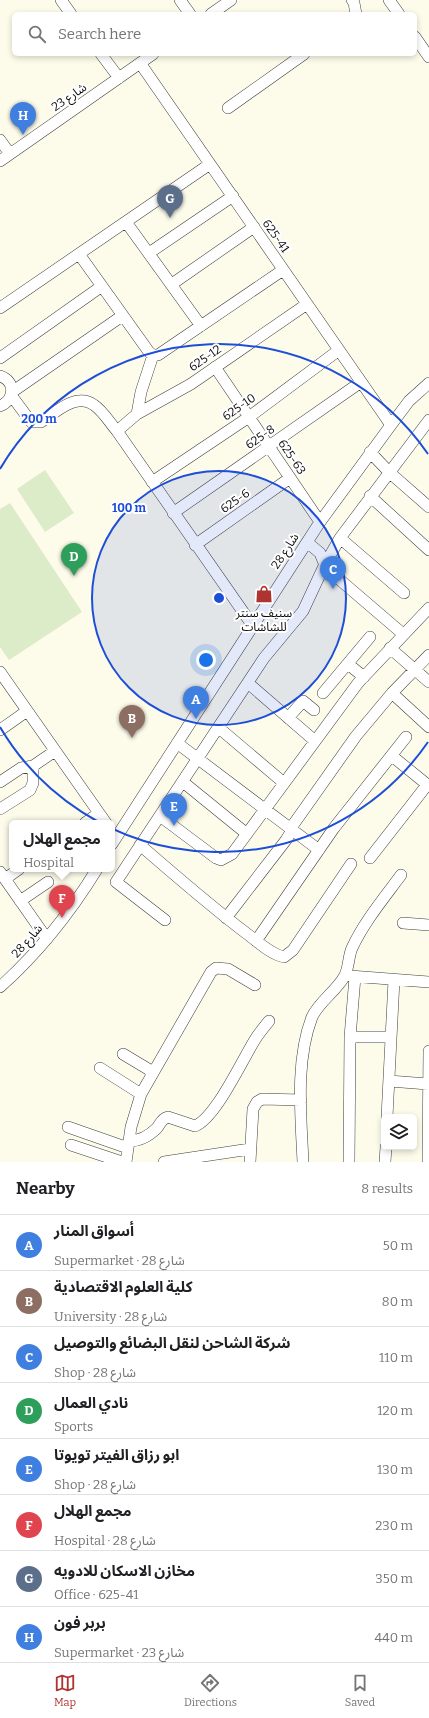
<!DOCTYPE html>
<html lang="en">
<head>
<meta charset="utf-8">
<style>
	:root { --surface:#fff; --page:#f6f6f6; --text:#202124; --muted:#757577; --line:#e0e0e0; --accent:#ae3430 }
	body { margin:0; font-family:Bitter,"Noto Sans Arabic",serif; background:var(--page); color:var(--text) }
	.controls { position:absolute; right:12px; bottom:12px; display:grid; overflow:hidden; border-radius:6px; box-shadow:0 2px 6px #0003 }
	.controls button { width:36px; height:36px; display:grid; place-items:center; padding:0; border:0; border-bottom:1px solid var(--line); background:var(--surface); color:var(--text); font:20px sans-serif }
	.you { position:absolute; left:206px; top:660px; width:14px; height:14px; margin:-10px; border:3px solid #fff; border-radius:50%; background:#1a73e8; box-shadow:0 0 0 6px #1a73e833 }
	.badge { display:grid; place-items:center; width:26px; height:26px; border-radius:50%; background:var(--accent); color:#fff; font-size:13px; font-weight:700 }
	.pin { position:absolute; translate:-50% -33px; filter:drop-shadow(0 1px 2px #0008) }
	.pin::after { content:''; position:absolute; top:21px; width:14px; height:12px; background:inherit; clip-path:polygon(0 0,100% 0,50% 100%) }
	.popup { position:absolute; left:9px; top:820px; width:106px; height:52px; box-sizing:border-box; display:grid; place-content:center; border-radius:6px; background:var(--surface); filter:drop-shadow(0 1px 3px #0005); font-size:13px; white-space:nowrap; color:var(--muted) }
	.popup b { font-size:15px; color:var(--text) }
	.popup::after { content:''; position:absolute; left:50%; top:100%; margin-left:-8px; border:8px solid transparent; border-top-color:var(--surface) }
	.list { margin:0; padding:0; list-style:none }
	h2 { display:flex; justify-content:space-between; align-items:center; height:52px; margin:0; padding:0 16px; font-size:17px }
	h2 small { font-size:13px; font-weight:400; color:var(--muted) }
	.list li { display:grid; grid-template-columns:26px 1fr auto; gap:12px; align-items:center; box-sizing:border-box; height:56px; padding:0 16px; border-top:1px solid var(--line) }
	.list b { display:block; font-size:15px; white-space:nowrap }
	.list p { margin:0; font-size:13px; white-space:nowrap; color:var(--muted) }
	.list em { font-size:13px; font-style:normal; color:var(--muted) }
	.icon { flex:none; width:22px; height:22px; fill:none; stroke:currentColor; stroke-width:2; stroke-linecap:round; stroke-linejoin:round }
	.map { position:relative; flex:none; width:429px; height:1162px; overflow:hidden }
	.search { position:absolute; background:var(--surface); box-shadow:0 2px 6px #0003; left:12px; right:12px; top:12px; height:44px; display:flex; align-items:center; gap:10px; box-sizing:border-box; padding:0 14px; border-radius:6px; color:var(--muted); font-size:15px }
	.sheet { height:500px; background:var(--surface) }
	nav { display:flex; justify-content:space-around; align-items:center; box-sizing:border-box; height:56px; border-top:1px solid var(--line); background:var(--surface); font-size:11px; color:var(--muted) }
	nav a { display:grid; justify-items:center; gap:2px }
	nav .on { color:var(--accent) }
	.map>svg:first-child { display:block }
	.pitch { fill:#ddecc8 }
	.lines { fill:none; stroke-linecap:round; stroke-linejoin:round }
	.minor-casing { stroke:#3e3e3e; stroke-width:12 }
	.minor { stroke:#fff; stroke-width:11 }
	.ring { fill:none; stroke:#1d4ed8; stroke-width:2 }
	.labels { text-anchor:middle; dominant-baseline:central; stroke-width:4; stroke-linejoin:round; paint-order:stroke }
	.street-label { font-size:12px; fill:#0b0b0b; stroke:#fff }
	.poi-label { font-size:12px; fill:#0b0b0b; stroke:#fff }
	.centre { fill:#1d4ed8; stroke:#fff; stroke-width:2 }
	.ring-label { font-size:12px; text-anchor:middle; font-weight:bold; fill:#1d4ed8; stroke:#fff; stroke-width:4; stroke-linejoin:round; paint-order:stroke }
</style>
</head>
<body>
<div class="map">
<svg width="429" height="1162" viewBox="0 0 429 1162">
	<rect width="100%" height="100%" fill="#fdfbea"/>
	<path class="pitch" d="M45 470 74 513 45 532 17 489Z
		M10 503 82 612 9 660 0 647V509Z"/>
	<g class="lines">
		<g class="minor-casing">
			<path id="minor" d="M61 0 71 14
				M180 0 190 14
				M352 0 354 3 356 14
				M389 0 399 14
				M211 14 231 0
				M415 37 429 57
				M101 54 119 78
				M140 63 391 425
				M228 108 304 54
				M0 140 10 154
				M0 161 153 54
				M126 222 201 326
				M149 253 233 196
				M79 254 149 352 153 355H158L283 270
				M172 284 254 227
				M0 308 210 164
				M0 358 102 286
				M215 367 320 522
				M0 376C16 381 15 400 0 406
				M12 392 122 316
				M11 395 31 422H41C56 412 76 392 94 405 103 411 110 423 117 431L253 626
				M137 414 141 392 153 355
				M117 431 137 414 191 384 307 304
				M370 452 389 472 429 507
				M152 482 249 417 339 350
				M370 496 429 550
				M173 513 361 382
				M340 538 404 593
				M307 542 320 553 326 568 403 634
				M195 545 290 478
				M390 648 429 682
				M348 664 364 677
				M0 672 106 823
				M248 683 315 741
				M323 693 370 637
				M392 693 429 727
				M288 718 303 701 314 710
				M219 728 284 783
				M0 730 27 711
				M177 743 319 850
				M392 756 429 786
				M0 782 21 768 33 766 55 751
				M183 782 247 834
				M0 809 30 790 33 783V766
				M160 816 216 858 221 860 232 854 358 683 429 608
				M85 823 99 813
				M112 844 320 522 391 425 409 401 429 383
				M140 845C175 875 209 905 246 933 257 941 270 954 284 957L293 950 351 864
				M370 858 427 785
				M0 872 47 939
				M5 879 19 869
				M20 901 48 882
				M226 918 286 840 291 832 293 825 356 736 392 693 429 655
				M165 920 116 882 264 658 303 611 324 566 340 538 429 420
				M403 923 429 925
				M256 941 334 828 406 737
				M350 976 429 982
				M0 987C38 953 70 913 97 869
				M350 1037H391
				M123 1054 153 1072
				M100 1068 141 1094
				M389 1081 428 1084
				M387 1117 394 980
				M68 1127 128 1148
				M129 1141C141 1141 149 1136 157 1128 161 1123 161 1119 168 1117L195 1126C216 1118 243 1058 256 1038 260 1032 265 1026 269 1021
				M71 1145 122 1162
				M428 1160 429 1051
				M126 1162 131 1127 141 1094 211 972 216 968 228 969 255 985
				M164 1162 250 1149
				M250 1162 253 1109 257 1102 262 1099 301 1100
				M303 1162C301 1116 295 1061 312 1017 319 1002 336 991 344 977 349 969 348 957 352 948 364 922 384 898 401 875
				M349 1162 350 1037 355 977
				M385 1162 386 1147"/>
		</g>
		<use href="#minor" class="minor"/>
	</g>
	<circle cx="219" cy="598" r="127" fill="#1d4ed8" fill-opacity=".12"/>
	<g class="ring">
		<circle cx="219" cy="598" r="127"/>
		<path d="M428 742A254 254 0 0 1 0 727M0 469A254 254 0 0 1 428 454"/>
	</g>
	<defs>
		<g id="shop-bare" transform="scale(1.38)"><path d="M-5-2.5h2.3a2.7 3.5 0 0 1 5.4 0H5L5.5 6h-11ZM-1.5-2.5h3a1.5 2.3 0 0 0-3 0Z" fill="#ae3430" stroke="#fff" stroke-width="2.5" paint-order="stroke"/></g>
	</defs>
	<g fill-rule="evenodd">
		<use href="#shop-bare" x="264" y="594"/>
	</g>
	<g class="labels">
		<g class="street-label">
			<text transform="translate(69 97) rotate(-35)">شارع 23</text>
			<text transform="translate(276 236) rotate(55)">625-41</text>
			<text transform="translate(205 358) rotate(-35)">625-12</text>
			<text transform="translate(239 407) rotate(-35)">625-10</text>
			<text transform="translate(260 437) rotate(-35)">625-8</text>
			<text transform="translate(292 457) rotate(56)">625-63</text>
			<text transform="translate(235 501) rotate(-35)">625-6</text>
			<text transform="translate(285 551) rotate(-57)">شارع 28</text>
			<text transform="translate(27 941) rotate(-49)">شارع 28</text>
		</g>
		<g class="poi-label">
			<text x="264" y="613">سنيف سنتر<tspan x="264" dy="14">للشاشات</tspan></text>
		</g>
	</g>
	<circle cx="219" cy="598" r="6" class="centre"/>
	<g class="ring-label">
		<text x="39" y="423">200 m</text>
		<text x="129" y="512">100 m</text>
	</g>
</svg>
<div class="controls">
<button><svg class="icon" aria-label="layers" viewBox="0 0 24 24"><path d="M12 4l9 5-9 5-9-5zM3 14l9 5 9-5"/></svg></button>
</div>
<div class="you"></div>
<div class="pin badge" style="left:196px;top:719px;background:#3f7fe0">A</div>
<div class="pin badge" style="left:132px;top:738px;background:#8d6e63">B</div>
<div class="pin badge" style="left:333px;top:589px;background:#3f7fe0">C</div>
<div class="pin badge" style="left:74px;top:576px;background:#2e9e5b">D</div>
<div class="pin badge" style="left:174px;top:826px;background:#3f7fe0">E</div>
<div class="pin badge" style="left:62px;top:918px;background:#e0444e">F</div>
<div class="popup"><b>مجمع الهلال</b>Hospital</div>
<div class="pin badge" style="left:170px;top:218px;background:#5c6f8a">G</div>
<div class="pin badge" style="left:23px;top:135px;background:#3f7fe0">H</div>
<div class="search"><svg class="icon" aria-label="search" viewBox="0 0 24 24"><circle cx="10" cy="10" r="6"/><path d="M15 15l6 6"/></svg>Search here</div>
</div>
<section class="sheet">
<h2>Nearby<small>8 results</small></h2>
<ul class="list">
<li><span class="badge" style="background:#3f7fe0">A</span><div><b>أسواق المنار</b><p>Supermarket · شارع 28</p></div><em>50 m</em></li>
<li><span class="badge" style="background:#8d6e63">B</span><div><b>كلية العلوم الاقتصادية</b><p>University · شارع 28</p></div><em>80 m</em></li>
<li><span class="badge" style="background:#3f7fe0">C</span><div><b>شركة الشاحن لنقل البضائع والتوصيل</b><p>Shop · شارع 28</p></div><em>110 m</em></li>
<li><span class="badge" style="background:#2e9e5b">D</span><div><b>نادي العمال</b><p>Sports</p></div><em>120 m</em></li>
<li><span class="badge" style="background:#3f7fe0">E</span><div><b>ابو رزاق الفيتر تويوتا</b><p>Shop · شارع 28</p></div><em>130 m</em></li>
<li><span class="badge" style="background:#e0444e">F</span><div><b>مجمع الهلال</b><p>Hospital · شارع 28</p></div><em>230 m</em></li>
<li><span class="badge" style="background:#5c6f8a">G</span><div><b>مخازن الاسكان للادويه</b><p>Office · 625-41</p></div><em>350 m</em></li>
<li><span class="badge" style="background:#3f7fe0">H</span><div><b>بربر فون</b><p>Supermarket · شارع 23</p></div><em>440 m</em></li>
</ul>
</section>
<nav>
<a class="on"><svg class="icon" aria-label="map" viewBox="0 0 24 24"><path d="M3 6l6-2 6 2 6-2v14l-6 2-6-2-6 2zM9 4v14M15 6v14"/></svg>Map</a>
<a><svg class="icon" aria-label="directions" viewBox="0 0 24 24"><path d="M12 3l9 9-9 9-9-9zM9 14v-3h6M13 9l2 2-2 2"/></svg>Directions</a>
<a><svg class="icon" aria-label="saved" viewBox="0 0 24 24"><path d="M7 4h10v16l-5-4-5 4z"/></svg>Saved</a>
</nav>
</body>
</html>
